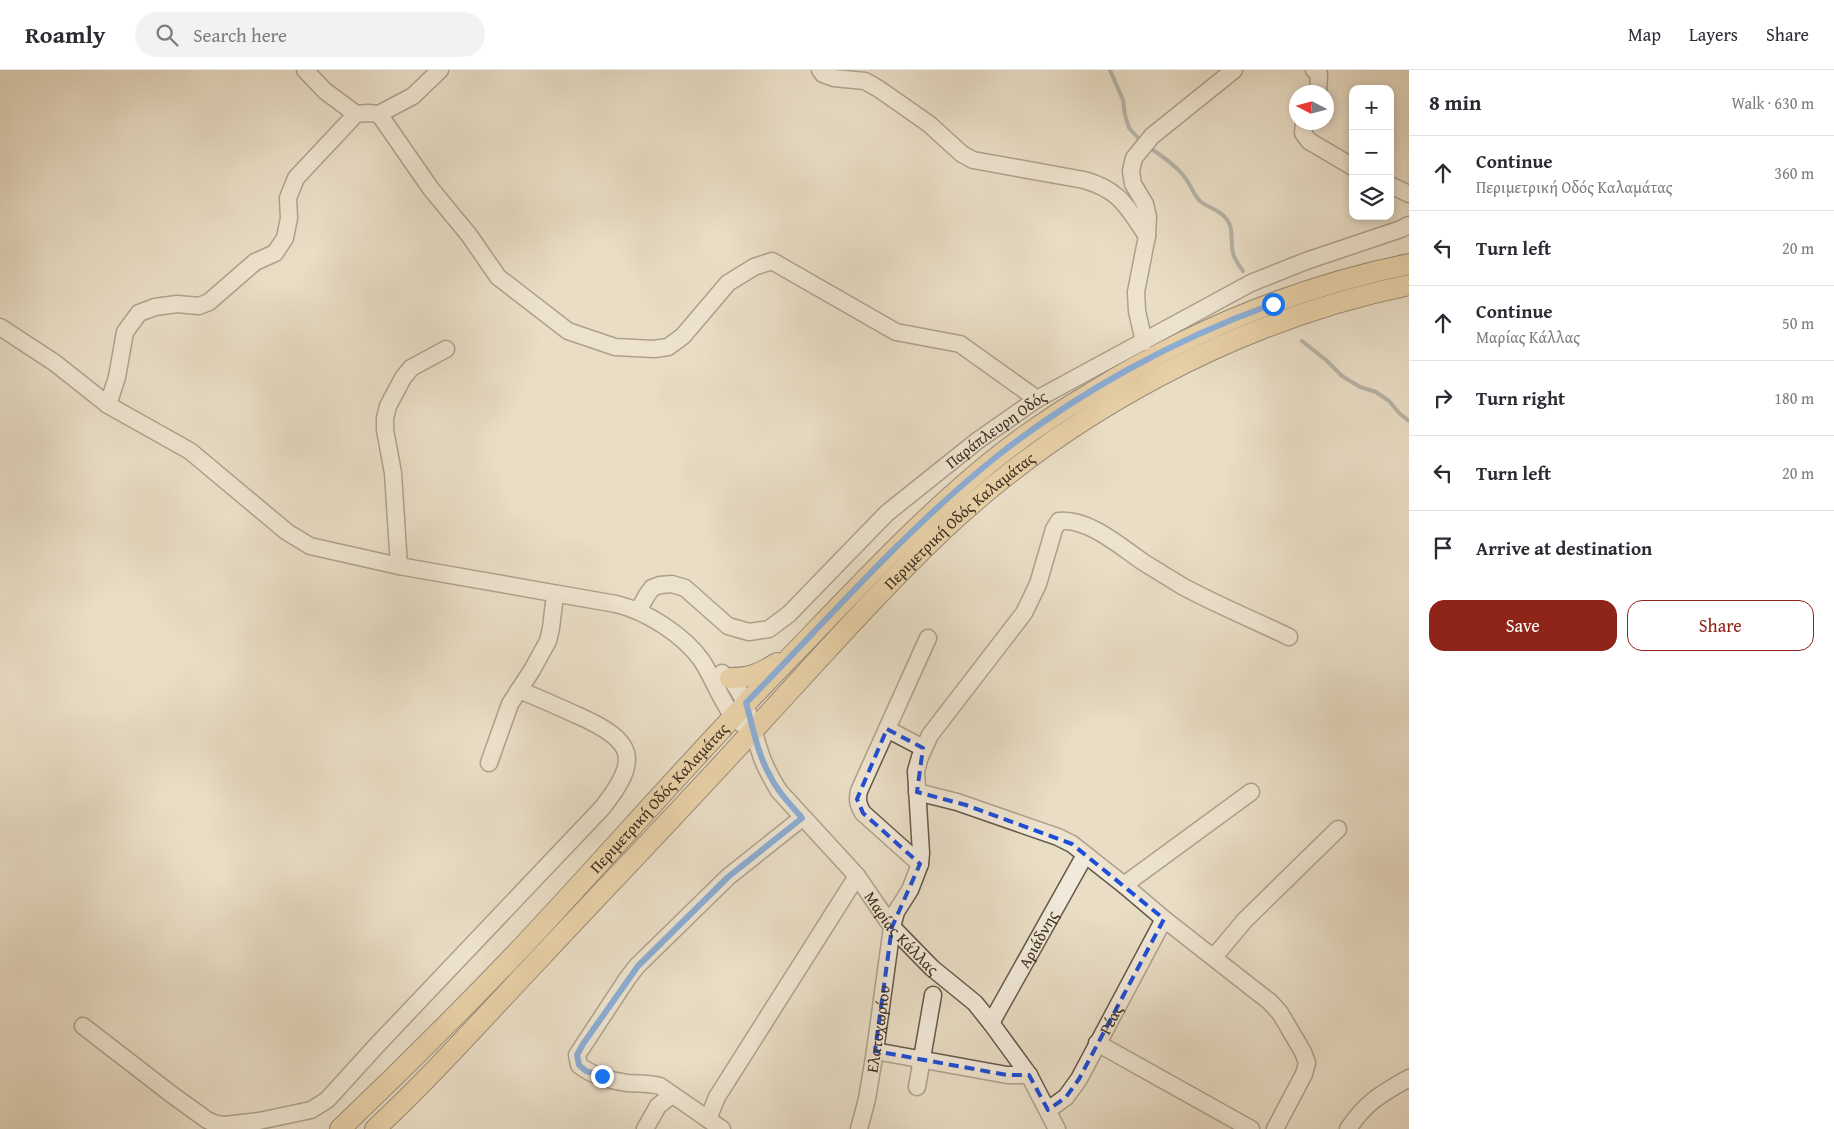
<!DOCTYPE html>
<html lang="en">
<head>
<meta charset="utf-8">
<style>
	:root { --surface:#fff; --page:#f2f2f3; --text:#2b2b33; --muted:#7c7c81; --line:#e1e1e2; --accent:#8f2418 }
	body { margin:0; font-family:"Gentium Book Plus",serif; background:var(--page); color:var(--text) }
	.controls { position:absolute; right:15px; top:15px; display:grid; overflow:hidden; border-radius:10px; box-shadow:0 2px 8px #0003 }
	.controls button { width:45px; height:45px; display:grid; place-items:center; padding:0; border:0; border-bottom:1px solid var(--line); background:var(--surface); color:var(--text); font:25px sans-serif }
	.compass { position:absolute; left:1289px; top:15px; width:45px; height:45px; border-radius:50%; background:var(--surface); box-shadow:0 2px 8px #0003; rotate:276deg }
	.stop { position:absolute; width:15px; height:15px; margin:-11px; border:4px solid #1a73e8; border-radius:50%; background:#fff }
	.stop.end { background:#1a73e8; border-color:#fff; box-shadow:0 1px 5px #0008 }
	.list { margin:0; padding:0; list-style:none }
	h2 { display:flex; justify-content:space-between; align-items:center; height:65px; margin:0; padding:0 20px; font-size:21px }
	h2 small { font-size:16px; font-weight:400; color:var(--muted) }
	.list li { display:grid; grid-template-columns:32px 1fr auto; gap:15px; align-items:center; box-sizing:border-box; height:75px; padding:0 20px; border-top:1px solid var(--line) }
	.list b { display:block; font-size:19px; white-space:nowrap }
	.list p { margin:0; font-size:16px; white-space:nowrap; color:var(--muted) }
	.list em { font-size:16px; font-style:normal; color:var(--muted) }
	.actions { display:flex; gap:10px; padding:15px 20px }
	.actions a { flex:1; padding:11px 0; border:1px solid var(--accent); border-radius:15px; text-align:center; font-size:18px; color:var(--accent) }
	.actions .main { background:var(--accent); color:#fff }
	.icon { flex:none; width:28px; height:28px; fill:none; stroke:currentColor; stroke-width:2; stroke-linecap:round; stroke-linejoin:round }
	.map { position:relative; flex:none; width:1409px; height:1059px; overflow:hidden }
	header { display:flex; align-items:center; gap:30px; box-sizing:border-box; height:70px; padding:0 25px; background:var(--surface); border-bottom:1px solid var(--line) }
	header strong { font-size:24px }
	nav { display:flex; gap:28px; margin-inline-start:auto; font-size:18px }
	.search { width:350px; height:45px; background:var(--page); display:flex; align-items:center; gap:12px; box-sizing:border-box; padding:0 18px; border-radius:28px; color:var(--muted); font-size:19px }
	main { display:flex }
	aside { flex:1; background:var(--surface) }
	.map>svg:first-child { display:block }
	.lines { fill:none; stroke-linecap:round; stroke-linejoin:round }
	.stream { stroke:#75817f; stroke-width:4 }
	.minor-casing { stroke:#665948; stroke-width:19 }
	.major-casing { stroke:#3b2d1e; stroke-width:22 }
	.minor { stroke:#f1e9d9; stroke-width:16 }
	.major { stroke:#e4be82; stroke-width:20 }
	.route { stroke:#1a73e8; stroke-width:6 }
	.marked { fill:none; stroke:#1d4ed8; stroke-width:4; stroke-dasharray:10 6; stroke-linejoin:round }
	.labels { text-anchor:middle; dominant-baseline:central; stroke-width:4; stroke-linejoin:round; paint-order:stroke }
	.street-label { font-size:16px; fill:#3b2d1e; stroke:#f1e9d9 }
</style>
</head>
<body>
<header>
<strong>Roamly</strong>
<div class="search"><svg class="icon" aria-label="search" viewBox="0 0 24 24"><circle cx="10" cy="10" r="6"/><path d="M15 15l6 6"/></svg>Search here</div>
<nav><a>Map</a><a>Layers</a><a>Share</a></nav>
</header>
<main>
<div class="map">
<svg width="1409" height="1059" viewBox="0 0 1409 1059">
	<rect width="100%" height="100%" fill="#e9ddc5"/>
	<filter id="stains"><feTurbulence type="fractalNoise" baseFrequency=".004" numOctaves="4"/><feColorMatrix values="0 0 0 0 .2 0 0 0 0 .09 0 0 0 0 .02 0 0 0 .5 -.17"/></filter>
	<radialGradient id="worn" r=".72"><stop offset=".6" stop-color="#630" stop-opacity="0"/><stop offset="1" stop-color="#630" stop-opacity=".3"/></radialGradient>
	<g class="lines">
		<path class="stream" d="M1110 0 1123 30 1125 45 1129 58 1140 70
			M1150 78C1162 86 1174 94 1183 105 1190 113 1193 124 1200 131 1210 139 1221 140 1228 151 1233 159 1231 167 1232 177 1232 186 1238 194 1243 201
			M1302 271 1326 290 1342 306 1360 317 1376 322 1389 331 1399 343 1409 351"/>
		<g class="minor-casing">
			<g id="minor">
				<path d="M305 0 325 21 356 44"/>
				<path d="M820 0 823 4 834 8 865 11 879 19 929 54 962 84 973 90 1084 110C1120 120 1127 137 1147 166"/>
				<path d="M1314 0 1319 4 1318 22"/>
				<path d="M379 44 413 26 440 0"/>
				<path d="M1304 52 1303 63 1309 71 1353 97"/>
				<path d="M1390 115 1409 124"/>
				<path d="M0 257 55 293 108 335 190 381 287 462 310 476 399 496 616 534C646 541 684 565 702 591 713 608 720 628 732 645 737 651 746 657 753 662"/>
				<path d="M1144 272 1137 241 1136 222 1147 166 1148 147 1145 134 1133 114 1131 101 1134 88 1152 66 1234 0"/>
				<path d="M108 335 117 307 125 262 139 243 155 237 177 234 199 236 209 232 255 192 275 183 285 168 289 148 288 128 296 108 356 44 368 43 379 44 431 119 469 165 498 207 568 261 615 277 654 279 668 277 683 266 728 213 754 197 772 191 896 262 960 274 1037 329"/>
				<path d="M399 496 393 403 385 360V348L388 336 403 308 411 298 446 279"/>
				<path id="s1" d="M638 541 647 525 652 518 660 515 672 514 685 518 728 556 749 562 769 559 789 544 887 443 977 371 1037 329 1251 213 1306 191 1401 159 1409 155"/>
				<path id="s2" d="M722 603C747 618 751 658 760 682 764 696 771 708 779 721L857 806 892 857 932 898 975 933 991 953 1029 1005 1057 1059"/>
				<path d="M887 659 923 678"/>
				<path d="M489 693 510 634 532 600 548 571 551 558 555 525"/>
				<path d="M917 722 957 732 1058 767 1072 774 1124 815 1164 849 1270 932 1280 943 1303 982 1307 993 1304 1004 1275 1059"/>
				<path d="M920 794 863 743C858 735 857 730 859 721L928 568"/>
				<path d="M1124 815 1251 722"/>
				<path d="M1214 887 1245 850 1338 759"/>
				<path id="s3" d="M991 953 1085 785"/>
				<path d="M83 956 171 1024 207 1050 216 1054 225 1055 259 1051 311 1040 327 1030 378 974 602 738C641 689 635 671 579 646 559 637 539 628 519 620"/>
				<path d="M1097 973 1251 1059"/>
				<path d="M875 981 1007 1005H1029"/>
				<path d="M917 1017 933 925"/>
				<path id="s4" d="M1048 1040 1066 1027 1079 1009 1164 849"/>
				<path d="M708 1049 717 1027 857 806"/>
				<path d="M645 1059 658 1036 672 1025"/>
				<path d="M722 1059 660 1016C648 1013 639 1014 627 1013 611 1011 591 1005 579 995L577 985 627 909 637 896 728 807 802 748"/>
				<path id="s5" d="M859 1059 867 1029 875 981 892 857 896 842 910 820 920 794 921 783 916 701 920 687 930 665 1024 543 1038 514 1054 459 1059 451C1088 448 1120 476 1143 492 1156 500 1169 508 1182 516 1217 535 1254 550 1289 567"/>
				<path d="M1348 1059C1366 1032 1381 1024 1409 1008"/>
			</g>
		</g>
		<g class="major-casing">
			<g id="major">
				<path d="M730 608C750 608 759 604 777 593"/>
				<path id="s6" d="M340 1059C403 999 464 938 524 875 607 786 687 694 772 606 844 532 913 455 993 390 1024 365 1057 343 1091 323 1189 262 1296 217 1409 194"/>
				<path id="s7" d="M375 1059C433 1005 486 945 541 887 614 809 688 732 760 653 820 588 879 521 943 460 1070 341 1238 250 1409 215"/>
			</g>
		</g>
		<use href="#minor" class="minor"/>
		<use href="#major" class="major"/>
	</g>
	<g class="lines">
		<path class="route" d="M602 1006 586 1001 579 995 577 985 583 974 638 896 728 807 802 748C790 734 777 721 769 704 757 682 753 657 746 633 827 550 905 460 996 387 1078 322 1175 269 1273 234"/>
	</g>
	<path d="M0 0H1409V1059H0ZM887 659 923 678 917 722 966 735 1072 774 1164 849 1079 1009 1066 1027 1048 1040 1029 1005H1007L875 981 892 857 920 794 863 743 857 729Z" fill="#e9ddc5" fill-opacity=".55" fill-rule="evenodd"/>
	<path class="marked" d="M887 659 923 678 917 722 966 735 1072 774 1164 849 1079 1009 1066 1027 1048 1040 1029 1005H1007L875 981 892 857 920 794 863 743 857 729Z"/>
	<g class="labels">
		<g class="street-label">
			<text stroke="none"><textPath href="#s1" startOffset="464">Παράπλευρη Οδός</textPath></text>
			<text stroke="none"><textPath href="#s7" startOffset="844">Περιμετρική Οδός Καλαμάτας</textPath></text>
			<text stroke="none"><textPath href="#s6" startOffset="460">Περιμετρική Οδός Καλαμάτας</textPath></text>
			<text stroke="none"><textPath href="#s2" startOffset="321">Μαρίας Κάλλας</textPath></text>
			<text stroke="none"><textPath href="#s3" startOffset="96">Αριάδνης</textPath></text>
			<text stroke="none"><textPath href="#s4" startOffset="112">Ρέας</textPath></text>
			<text stroke="none"><textPath href="#s5" startOffset="102">Ελατοχωρίου</textPath></text>
		</g>
	</g>
	<rect width="100%" height="100%" filter="url(#stains)"/>
	<rect width="100%" height="100%" fill="url(#worn)"/>
</svg>
<div class="controls">
<button>+</button>
<button>−</button>
<button><svg class="icon" aria-label="layers" viewBox="0 0 24 24"><path d="M12 4l9 5-9 5-9-5zM3 14l9 5 9-5"/></svg></button>
</div>
<svg class="compass" viewBox="-18 -18 36 36"><path d="M0-13l5 13h-10z" fill="#e53935"/><path d="M0 13l5-13h-10z" fill="#7c7c81"/></svg>
<div class="stop" style="left:1273px;top:234px"></div>
<div class="stop end" style="left:602px;top:1006px"></div>
</div>
<aside>
<h2>8 min<small>Walk · 630 m</small></h2>
<ul class="list">
<li><svg class="icon" aria-label="ahead" viewBox="0 0 24 24"><path d="M12 20V5M6 11l6-6 6 6"/></svg><div><b>Continue</b><p>Περιμετρική Οδός Καλαμάτας</p></div><em>360 m</em></li>
<li><svg class="icon" aria-label="left" viewBox="0 0 24 24"><path d="M17 20v-9H6M10 6l-5 5 5 5"/></svg><div><b>Turn left</b></div><em>20 m</em></li>
<li><svg class="icon" aria-label="ahead" viewBox="0 0 24 24"><path d="M12 20V5M6 11l6-6 6 6"/></svg><div><b>Continue</b><p>Μαρίας Κάλλας</p></div><em>50 m</em></li>
<li><svg class="icon" aria-label="right" viewBox="0 0 24 24"><path d="M7 20v-9h11M14 6l5 5-5 5"/></svg><div><b>Turn right</b></div><em>180 m</em></li>
<li><svg class="icon" aria-label="left" viewBox="0 0 24 24"><path d="M17 20v-9H6M10 6l-5 5 5 5"/></svg><div><b>Turn left</b></div><em>20 m</em></li>
<li><svg class="icon" aria-label="arrive" viewBox="0 0 24 24"><path d="M6 21V4h12l-3 4 3 4H6"/></svg><div><b>Arrive at destination</b></div></li>
</ul>
<div class="actions"><a class="main">Save</a><a>Share</a></div>
</aside>
</main>
</body>
</html>
